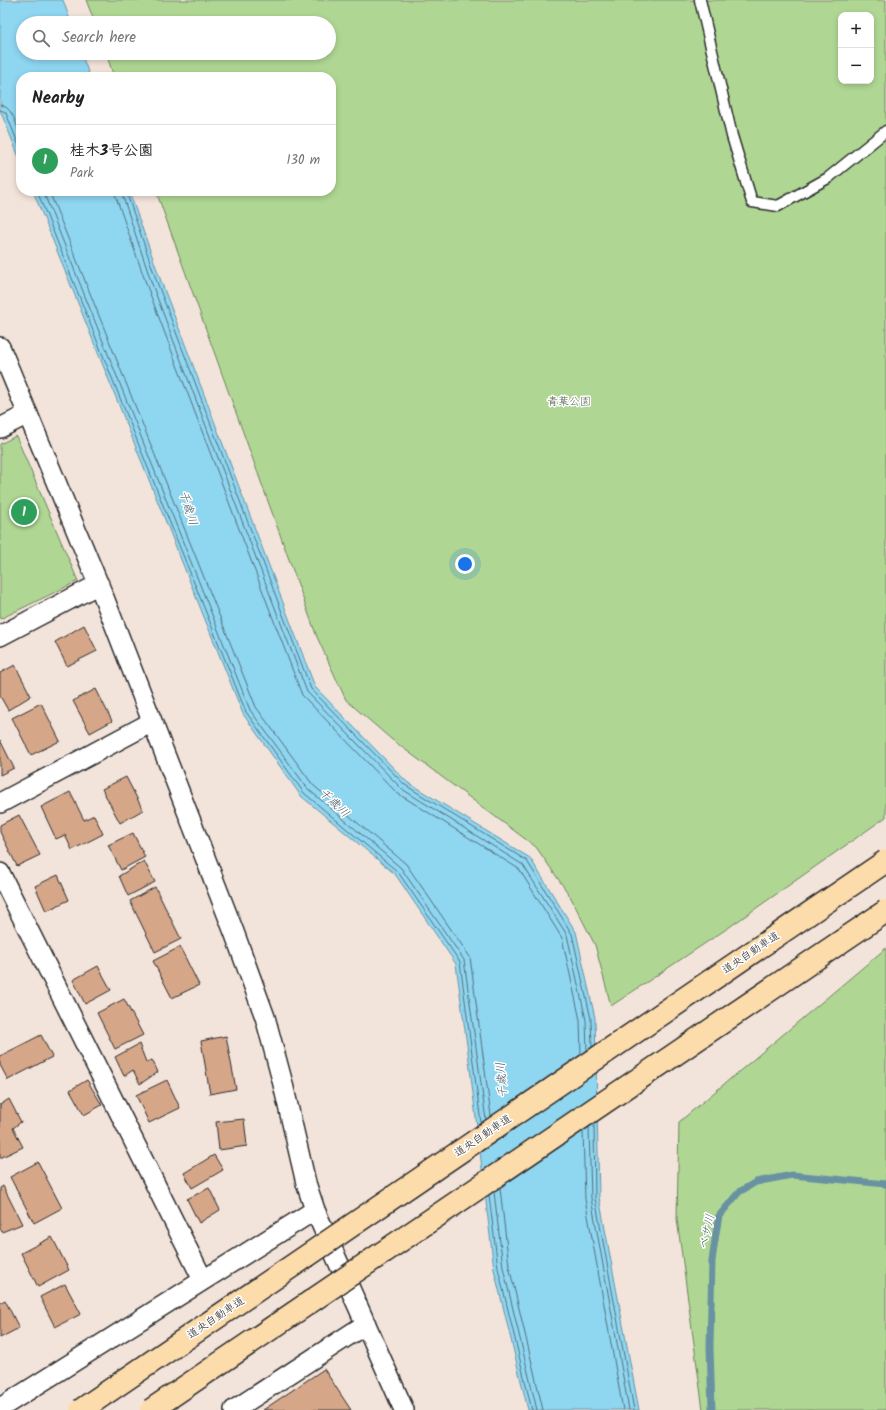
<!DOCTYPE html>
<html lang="en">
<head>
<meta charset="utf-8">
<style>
	:root { --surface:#fff; --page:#f6f6f6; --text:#202124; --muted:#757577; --line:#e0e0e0; --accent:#db2777 }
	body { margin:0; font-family:Kalam,"Klee One",sans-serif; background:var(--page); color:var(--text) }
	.controls { position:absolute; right:12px; top:12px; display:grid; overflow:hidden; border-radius:8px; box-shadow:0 2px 6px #0003 }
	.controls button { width:36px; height:36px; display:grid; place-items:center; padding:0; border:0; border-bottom:1px solid var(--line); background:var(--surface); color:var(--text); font:20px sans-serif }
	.you { position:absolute; left:465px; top:564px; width:14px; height:14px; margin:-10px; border:3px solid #fff; border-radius:50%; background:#1a73e8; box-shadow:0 0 0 6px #1a73e833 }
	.badge { display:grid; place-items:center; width:26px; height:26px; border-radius:50%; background:var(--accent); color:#fff; font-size:13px; font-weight:700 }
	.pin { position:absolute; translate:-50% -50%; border:2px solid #fff; box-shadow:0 1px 4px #0006 }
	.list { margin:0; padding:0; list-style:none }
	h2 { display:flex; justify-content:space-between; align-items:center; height:52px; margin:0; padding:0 16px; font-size:17px }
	h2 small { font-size:13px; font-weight:400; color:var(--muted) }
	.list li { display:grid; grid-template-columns:26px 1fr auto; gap:12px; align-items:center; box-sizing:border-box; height:72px; padding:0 16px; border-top:1px solid var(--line) }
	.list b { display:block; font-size:15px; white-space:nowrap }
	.list p { margin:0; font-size:13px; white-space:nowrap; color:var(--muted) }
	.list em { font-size:13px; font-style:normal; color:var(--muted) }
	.icon { flex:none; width:22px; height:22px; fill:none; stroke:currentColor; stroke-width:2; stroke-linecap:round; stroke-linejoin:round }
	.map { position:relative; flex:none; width:886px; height:1410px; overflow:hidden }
	.search { position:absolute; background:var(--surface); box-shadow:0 2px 6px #0003; left:16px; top:16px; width:320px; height:44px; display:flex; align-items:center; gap:10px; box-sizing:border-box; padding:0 14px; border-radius:22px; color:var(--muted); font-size:15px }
	.panel { position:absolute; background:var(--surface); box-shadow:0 2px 6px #0003; left:16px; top:72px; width:320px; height:124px; border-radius:16px }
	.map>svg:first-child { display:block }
	.green { fill:#afd793; stroke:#6d815f; fill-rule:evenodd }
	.water { fill:#8fd6f1; stroke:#6792a2 }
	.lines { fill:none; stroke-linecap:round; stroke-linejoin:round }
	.shore { stroke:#536f7a; stroke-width:1 }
	.stream { stroke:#6792a2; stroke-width:7 }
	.building { fill:#d6a688; stroke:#2b2b2b }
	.service-casing { stroke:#2b2b2b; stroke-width:13 }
	.minor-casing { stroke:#2b2b2b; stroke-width:22 }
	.service { stroke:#fff; stroke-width:10 }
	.minor { stroke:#fff; stroke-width:19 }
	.motorway-bridge-casing { stroke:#2b2b2b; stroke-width:25; stroke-linecap:butt }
	.motorway-bridge { stroke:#fddcac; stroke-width:22 }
	.labels { text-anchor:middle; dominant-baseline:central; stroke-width:3; stroke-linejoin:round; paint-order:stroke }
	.park-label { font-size:11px; fill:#535f4a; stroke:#fff }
	.street-label { font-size:11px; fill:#2b2b2b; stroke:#fff }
	.water-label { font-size:12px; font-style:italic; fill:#495e66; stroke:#fff }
</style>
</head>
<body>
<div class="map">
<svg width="886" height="1410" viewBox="0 0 886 1410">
	<rect width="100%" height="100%" fill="#f3e4db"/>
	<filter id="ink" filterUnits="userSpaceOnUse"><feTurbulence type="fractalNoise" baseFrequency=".025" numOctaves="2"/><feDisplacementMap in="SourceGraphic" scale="8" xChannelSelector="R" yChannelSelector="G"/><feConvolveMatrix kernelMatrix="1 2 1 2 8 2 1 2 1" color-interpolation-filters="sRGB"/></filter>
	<g filter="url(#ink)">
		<path class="green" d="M86 0H886V817L728 928 611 1006 595 945 570 896 536 847 391 739 346 700 317 637 156 191H331V77H114L106 53H329V23H95ZM841 15H871V81H841Z
			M16 436 78 581 0 619V444Z
			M886 948V1410H703L677 1219 679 1122Z"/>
		<path class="water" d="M0 0H63L71 23H23V53H81L90 77H21V162L0 110Z
			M33 191H129L161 281 315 687 407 782 530 858 576 932 595 1018 599 1197 639 1410H528L494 1269 469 1060 456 964 395 874 301 796 243 714Z"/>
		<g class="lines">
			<path class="shore" d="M0 105C13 106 17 127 21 138
				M0 110 3 111 6 113 21 151
				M37 191 246 712 304 793 398 872 460 962 481 1123
				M43 191 250 710 308 789 401 868 464 960 486 1120
				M49 191 256 707 313 785 406 864 470 957 491 1116
				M115 191 116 197 147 286 302 695 397 793 519 869 562 938 580 1020 581 1054
				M121 191 152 284 307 692 402 789 523 865 567 935 586 1020 587 1050
				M126 191 157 282 311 689 405 785 527 861 572 934 591 1019 592 1047
				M594 1124 595 1198 634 1410
				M589 1127 591 1198 629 1410
				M583 1131 585 1199 623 1410
				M500 1188 509 1266 543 1410
				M494 1192 503 1267 537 1410
				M489 1195 498 1268 532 1410"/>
			<path class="stream" d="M712 1410 710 1347 712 1261 716 1233 719 1216 739 1192 756 1182 792 1175 886 1184"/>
		</g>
		<path class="building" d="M84 625 97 651 67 666 55 642Z
			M15 665 31 696 8 710 0 696V673Z
			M96 689 112 721 90 733 73 701Z
			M41 703 60 741 31 755 12 718Z
			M0 740 14 768 0 775Z
			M126 777 143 810 120 823 102 789Z
			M70 792 84 820 94 815 103 834 72 850 65 835 56 839 41 807Z
			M19 815 40 855 17 866 0 832V825Z
			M133 833 145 857 121 870 108 845Z
			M144 861 155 882 128 896 119 876Z
			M58 875 69 900 46 911 35 886Z
			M155 887 181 939 155 952 130 901Z
			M180 947 199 985 172 998 153 961Z
			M98 966 111 990 85 1004 73 980Z
			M124 999 143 1035 115 1049 97 1013Z
			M41 1035 52 1057 8 1080 0 1065V1056Z
			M226 1036 236 1089 210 1094 201 1041Z
			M139 1044 146 1062 152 1060 158 1072 140 1084 133 1070 124 1076 115 1057Z
			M87 1080 102 1105 84 1115 70 1090Z
			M167 1080 180 1108 149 1123 136 1095Z
			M9 1099 21 1122 13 1128 23 1147 0 1158V1105Z
			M244 1119 247 1146 219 1150 216 1122Z
			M214 1155 223 1170 192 1188 184 1173Z
			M38 1162 62 1208 34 1223 10 1177Z
			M3 1186 22 1224 2 1232 0 1228V1188Z
			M209 1188 220 1210 199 1223 187 1199Z
			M52 1237 69 1270 38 1287 21 1253Z
			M65 1284 81 1314 55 1327 40 1297Z
			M5 1300 19 1328 0 1338V1303Z
			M324 1369 351 1410H263Z"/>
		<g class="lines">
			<g class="service-casing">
				<path id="service" d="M700 0 732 136 752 202 778 206 828 178 886 131"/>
			</g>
			<g class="minor-casing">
				<path id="minor" d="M0 347 103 595 234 932 265 1017 282 1080 306 1183 315 1210 404 1410
					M0 428 28 414
					M0 636 99 584
					M0 803 152 722
					M0 873 203 1280
					M0 1408 315 1210
					M234 1410 366 1324"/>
			</g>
			<use href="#service" class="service"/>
			<use href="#minor" class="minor"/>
			<g class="motorway-bridge-casing">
				<path id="motorway-bridge" d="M81 1410 886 861
					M151 1410 886 911"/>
			</g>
			<use href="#motorway-bridge" class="motorway-bridge"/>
		</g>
	</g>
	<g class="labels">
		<g class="park-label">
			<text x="569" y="402">青葉公園</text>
		</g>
		<g class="street-label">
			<text transform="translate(751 953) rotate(-34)">道央自動車道</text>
			<text transform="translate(483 1136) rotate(-34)">道央自動車道</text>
			<text transform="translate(216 1318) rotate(-34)">道央自動車道</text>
		</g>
		<g class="water-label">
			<text transform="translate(188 508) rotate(73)">千歳川</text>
			<text transform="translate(334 803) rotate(44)">千歳川</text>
			<text transform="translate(502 1080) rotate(-95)">千歳川</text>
			<text transform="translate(707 1232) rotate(-78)">ベサ川</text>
		</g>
	</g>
</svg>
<div class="controls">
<button>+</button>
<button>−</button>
</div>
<div class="you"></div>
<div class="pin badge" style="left:24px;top:512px;background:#2e9e5b">1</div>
<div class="search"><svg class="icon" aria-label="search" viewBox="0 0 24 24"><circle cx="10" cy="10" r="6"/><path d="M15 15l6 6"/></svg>Search here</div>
<section class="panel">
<h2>Nearby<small></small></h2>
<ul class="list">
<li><span class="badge" style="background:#2e9e5b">1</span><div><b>桂木3号公園</b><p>Park</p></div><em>130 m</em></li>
</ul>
</section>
</div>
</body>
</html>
